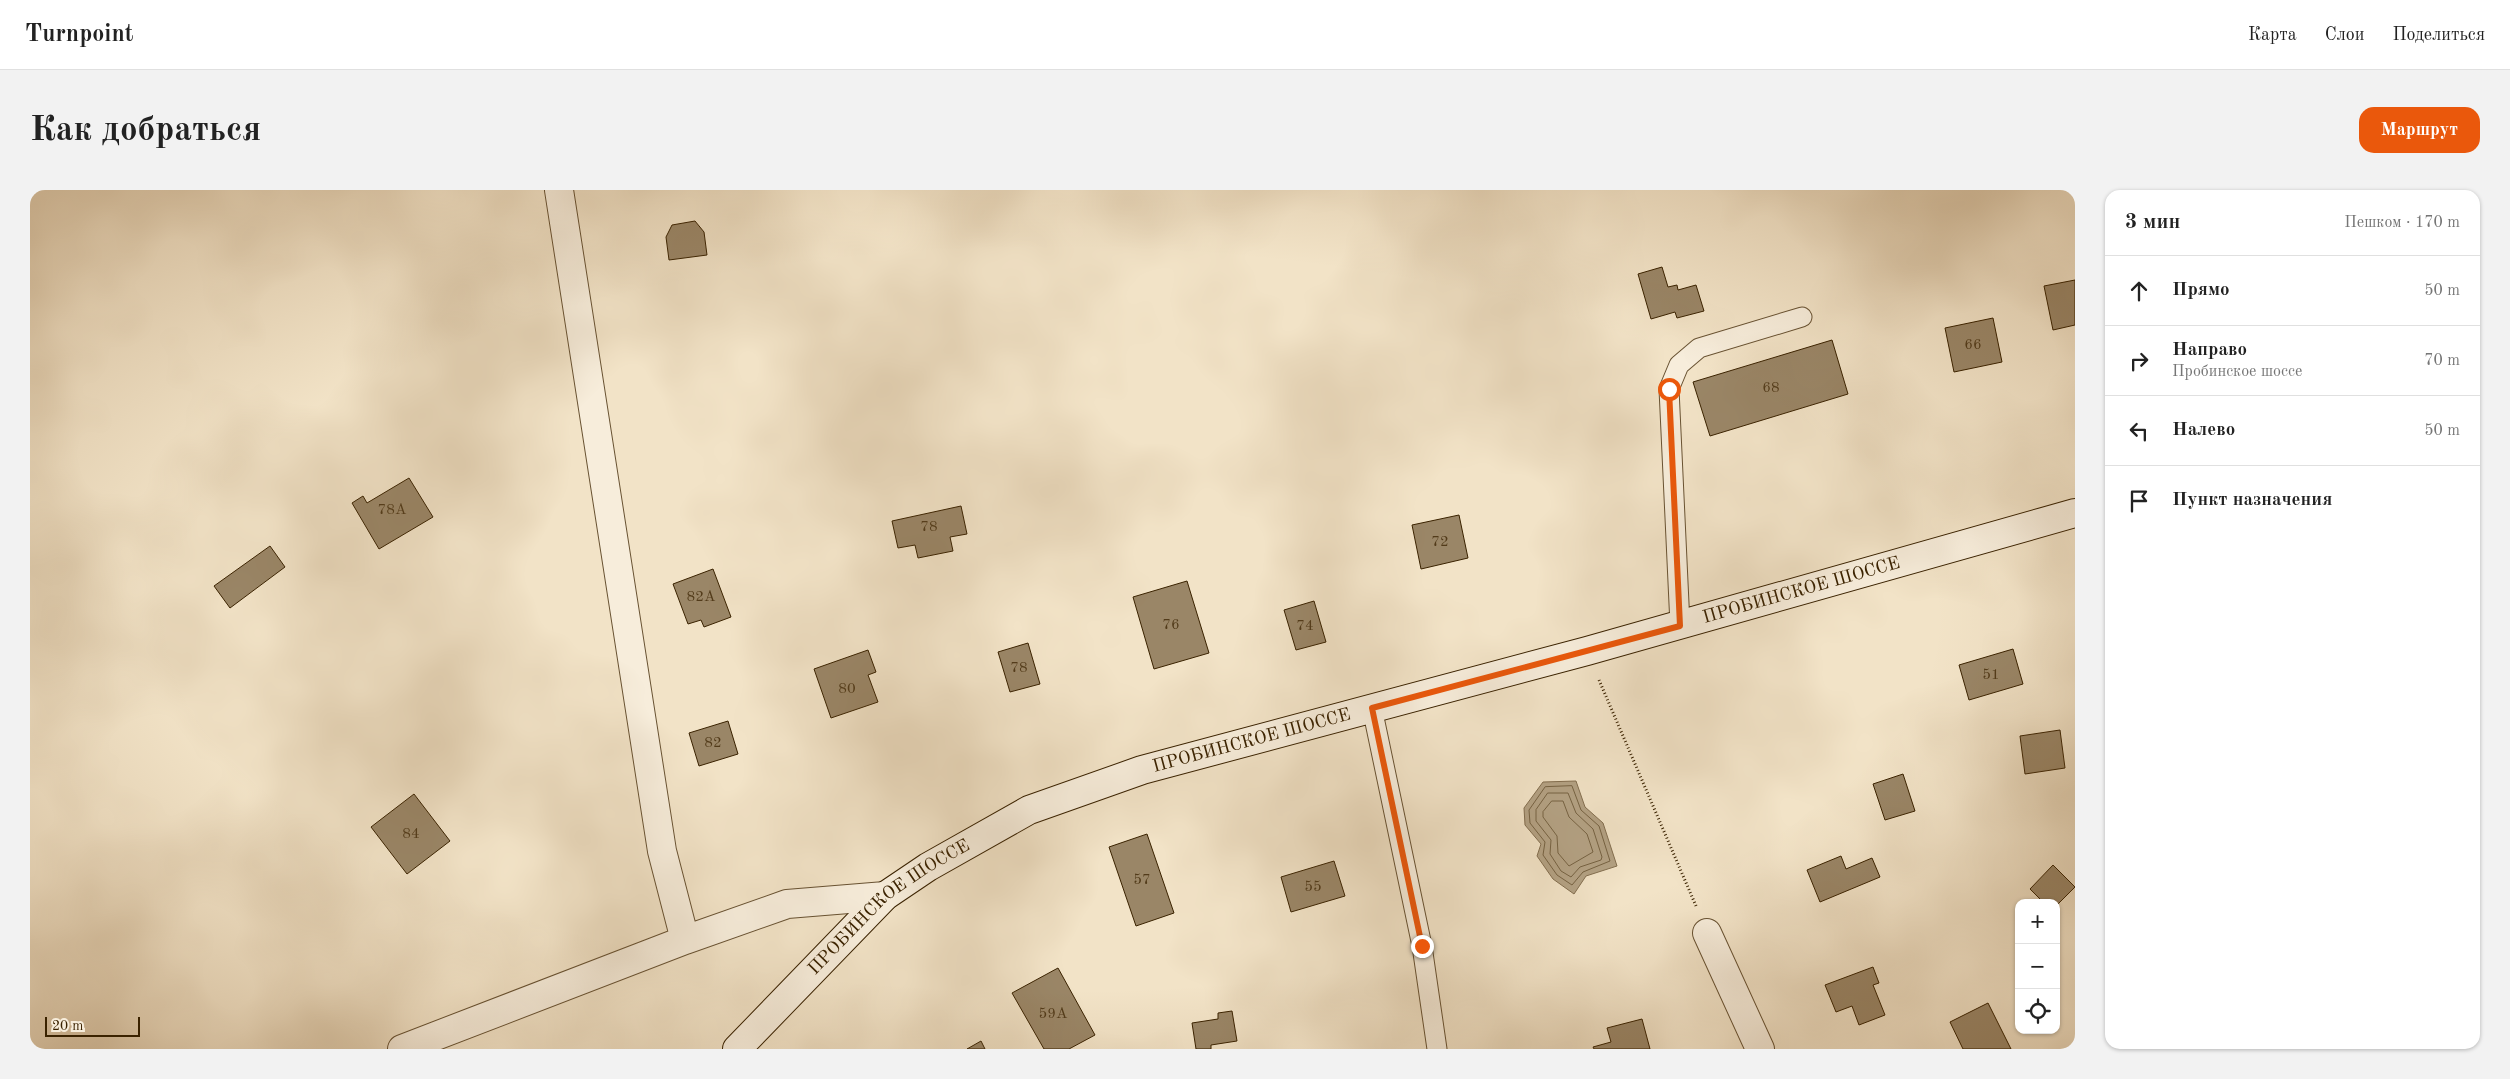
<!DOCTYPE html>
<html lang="ru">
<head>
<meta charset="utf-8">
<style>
	:root { --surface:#fff; --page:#f2f2f2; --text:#222; --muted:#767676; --line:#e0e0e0; --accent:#ea580c }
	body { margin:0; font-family:"Old Standard TT",serif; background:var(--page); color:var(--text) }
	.controls { position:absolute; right:15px; bottom:15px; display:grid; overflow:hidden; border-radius:10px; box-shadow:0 1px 4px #0004 }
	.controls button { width:45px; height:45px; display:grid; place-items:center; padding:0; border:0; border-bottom:1px solid var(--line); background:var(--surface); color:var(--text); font:25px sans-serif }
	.scale { position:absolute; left:15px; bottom:12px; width:95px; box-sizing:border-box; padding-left:5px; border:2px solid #3a2200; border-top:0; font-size:14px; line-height:18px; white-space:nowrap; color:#3a2200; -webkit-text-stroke:4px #f7eddb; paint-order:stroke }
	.stop { position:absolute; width:15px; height:15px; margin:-11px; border:4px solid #ea580c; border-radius:50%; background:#fff }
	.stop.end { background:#ea580c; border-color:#fff; box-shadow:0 1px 5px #0008 }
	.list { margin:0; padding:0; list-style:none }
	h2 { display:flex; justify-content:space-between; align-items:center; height:65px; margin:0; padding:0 20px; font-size:21px }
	h2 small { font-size:16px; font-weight:400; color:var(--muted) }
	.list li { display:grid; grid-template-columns:32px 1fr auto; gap:15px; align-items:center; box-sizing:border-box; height:70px; padding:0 20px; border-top:1px solid var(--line) }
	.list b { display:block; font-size:19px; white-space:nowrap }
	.list p { margin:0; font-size:16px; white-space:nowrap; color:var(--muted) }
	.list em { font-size:16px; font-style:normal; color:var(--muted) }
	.icon { flex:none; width:28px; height:28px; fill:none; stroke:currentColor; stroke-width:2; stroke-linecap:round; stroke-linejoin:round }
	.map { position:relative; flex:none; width:2045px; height:859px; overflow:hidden; border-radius:15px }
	header { display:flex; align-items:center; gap:30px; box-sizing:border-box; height:70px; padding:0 25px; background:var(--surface); border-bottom:1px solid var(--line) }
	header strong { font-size:24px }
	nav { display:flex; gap:28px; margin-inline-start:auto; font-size:18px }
	.intro { display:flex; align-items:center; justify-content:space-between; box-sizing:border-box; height:120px; padding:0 30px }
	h1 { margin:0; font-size:35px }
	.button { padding:12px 22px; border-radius:15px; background:var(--accent); color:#fff; font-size:18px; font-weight:700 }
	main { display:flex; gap:30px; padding:0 30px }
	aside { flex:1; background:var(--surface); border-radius:15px; box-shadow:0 1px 4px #0004 }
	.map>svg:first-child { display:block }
	.water { fill:#b3a183; stroke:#836e4f }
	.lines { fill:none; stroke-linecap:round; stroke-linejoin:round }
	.shore { stroke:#766242; stroke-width:1 }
	.building { fill:#9a8667; stroke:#3a2200 }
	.service-casing { stroke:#685232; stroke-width:21 }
	.minor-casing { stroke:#685232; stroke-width:30 }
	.secondary-casing { stroke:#3a2200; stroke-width:30 }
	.path { stroke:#3a2200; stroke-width:3; stroke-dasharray:1 2.5; stroke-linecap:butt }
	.service { stroke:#f7eddb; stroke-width:19 }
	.minor { stroke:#f7eddb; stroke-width:28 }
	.secondary { stroke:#f7eddb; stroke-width:28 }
	.route { stroke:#ea580c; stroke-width:6 }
	.labels { text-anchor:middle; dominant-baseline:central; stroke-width:4.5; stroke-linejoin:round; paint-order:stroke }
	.number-label { font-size:15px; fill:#523b1a }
	.street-label { font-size:18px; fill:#3a2200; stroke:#f7eddb }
</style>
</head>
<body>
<header>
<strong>Turnpoint</strong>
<nav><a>Карта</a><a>Слои</a><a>Поделиться</a></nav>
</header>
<div class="intro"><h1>Как добраться</h1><a class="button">Маршрут</a></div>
<main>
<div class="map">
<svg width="2045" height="859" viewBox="0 0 2045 859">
	<rect width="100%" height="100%" fill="#f2e3c7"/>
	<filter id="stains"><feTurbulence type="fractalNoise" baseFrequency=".004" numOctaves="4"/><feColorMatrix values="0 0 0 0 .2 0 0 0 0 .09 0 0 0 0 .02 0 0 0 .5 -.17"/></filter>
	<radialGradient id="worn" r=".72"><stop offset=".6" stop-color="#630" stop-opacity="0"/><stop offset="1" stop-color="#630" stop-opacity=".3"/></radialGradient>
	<path class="water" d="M1546 591 1555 617 1573 633 1587 676 1556 686 1544 704 1523 689 1507 666 1511 654 1495 635 1494 618 1513 592Z"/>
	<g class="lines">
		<path class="shore" d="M1542 596 1551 620 1569 636 1580 671 1553 682 1542 695 1527 685 1513 665 1515 652 1500 633 1499 620 1515 597Z
			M1518 603H1538L1546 623 1563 639 1572 667 1571 670 1550 677 1541 687 1531 681 1520 664 1521 650 1506 631V620Z
			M1522 611H1533L1539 627 1557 644 1563 662 1539 676 1528 663 1527 646 1513 627V622Z"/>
	</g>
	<path class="building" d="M665 31 674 42 677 65 639 70 636 47 642 35Z
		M1632 77 1638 97 1647 95 1648 100 1666 95 1674 121 1647 128 1645 122 1621 129 1608 84Z
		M2045 90V135L2023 140 2014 96Z
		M1963 128 1972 172 1924 182 1915 138Z
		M1802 150 1818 204 1680 246 1663 192Z
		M379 288 403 327 349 359 322 313 333 306 337 313Z
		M931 316 937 344 920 347 923 361 888 368 885 355 868 358 862 331Z
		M1429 325 1438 368 1391 379 1382 335Z
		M240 356 255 377 200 418 184 396Z
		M683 379 701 427 674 437 671 430 658 434 643 394Z
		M1157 391 1179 463 1124 479 1103 407Z
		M1284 411 1296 452 1266 460 1254 420Z
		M998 453 1010 494 980 502 968 462Z
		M1983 459 1993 494 1939 510 1929 475Z
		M838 460 846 482 838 485 848 512 801 528 784 479Z
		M698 531 708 564 669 576 659 543Z
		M2030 540 2035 578 1995 584 1990 546Z
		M1873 584 1885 621 1855 630 1843 594Z
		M384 604 420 651 377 684 341 637Z
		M1117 644 1144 723 1106 736 1079 657Z
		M1811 666 1816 679 1842 668 1850 687 1790 712 1777 680Z
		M1304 671 1315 706 1261 722 1251 687Z
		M2023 675 2045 697 2026 716V713H2014L2000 699Z
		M1843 777 1849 793 1843 795 1855 825 1829 835 1822 816 1806 822 1795 795Z
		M1028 778 1065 845 1039 859H1014L982 803Z
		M1958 813 1981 859H1933L1920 832Z
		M1202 821 1207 851 1181 855V859H1166L1162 833 1188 829V823Z
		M1612 829 1620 859H1564L1563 857 1581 852 1577 838Z
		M951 851 955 859H937Z"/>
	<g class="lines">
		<g class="service-casing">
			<path id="service" d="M1650 435 1639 199 1649 175 1669 158 1772 127
				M1342 518 1392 756 1407 859"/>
		</g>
		<g class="minor-casing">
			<path id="minor" d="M529 0 632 661 655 750
				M1677 743 1730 859
				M372 859 655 750 757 714 855 706"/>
		</g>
		<g class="secondary-casing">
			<g id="secondary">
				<path id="s1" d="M707 859 855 706 898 677 999 620 1112 580 1557 461 2045 323"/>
			</g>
		</g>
		<path class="path" d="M1569 490 1666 716"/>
		<use href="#service" class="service"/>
		<use href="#minor" class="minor"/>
		<use href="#secondary" class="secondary"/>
	</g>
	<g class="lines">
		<path class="route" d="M1392 756 1342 518 1650 436 1639 199"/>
	</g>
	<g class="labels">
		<g class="number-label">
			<text x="1943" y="155">66</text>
			<text x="1741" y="198">68</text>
			<text x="362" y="320">78А</text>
			<text x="899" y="337">78</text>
			<text x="1410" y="352">72</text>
			<text x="671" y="407">82А</text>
			<text x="1141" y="435">76</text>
			<text x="1275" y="436">74</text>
			<text x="989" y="478">78</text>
			<text x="1961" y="485">51</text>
			<text x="817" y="499">80</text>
			<text x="683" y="553">82</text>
			<text x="381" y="644">84</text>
			<text x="1112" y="690">57</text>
			<text x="1283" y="697">55</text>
			<text x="1023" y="824">59А</text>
		</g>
		<g class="street-label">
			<text stroke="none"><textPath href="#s1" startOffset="1184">ПРОБИНСКОЕ ШОССЕ</textPath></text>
			<text stroke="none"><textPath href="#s1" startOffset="614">ПРОБИНСКОЕ ШОССЕ</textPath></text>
			<text stroke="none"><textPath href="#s1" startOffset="209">ПРОБИНСКОЕ ШОССЕ</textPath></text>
		</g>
	</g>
	<rect width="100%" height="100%" filter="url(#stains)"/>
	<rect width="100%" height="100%" fill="url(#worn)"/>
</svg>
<div class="controls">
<button>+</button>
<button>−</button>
<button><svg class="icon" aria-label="locate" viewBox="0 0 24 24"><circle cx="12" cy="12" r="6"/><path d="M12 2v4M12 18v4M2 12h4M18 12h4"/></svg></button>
</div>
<div class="scale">20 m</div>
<div class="stop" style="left:1639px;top:199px"></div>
<div class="stop end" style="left:1392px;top:756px"></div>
</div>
<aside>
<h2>3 мин<small>Пешком · 170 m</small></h2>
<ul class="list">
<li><svg class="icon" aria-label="ahead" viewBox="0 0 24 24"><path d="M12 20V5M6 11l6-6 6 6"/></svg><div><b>Прямо</b></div><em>50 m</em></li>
<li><svg class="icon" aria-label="right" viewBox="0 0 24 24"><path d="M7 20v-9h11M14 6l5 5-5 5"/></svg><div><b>Направо</b><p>Пробинское шоссе</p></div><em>70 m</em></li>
<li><svg class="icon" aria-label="left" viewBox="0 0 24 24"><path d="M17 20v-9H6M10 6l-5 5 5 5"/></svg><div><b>Налево</b></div><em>50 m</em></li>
<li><svg class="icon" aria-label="arrive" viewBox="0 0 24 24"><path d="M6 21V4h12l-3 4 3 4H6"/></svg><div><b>Пункт назначения</b></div></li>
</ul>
</aside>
</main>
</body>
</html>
